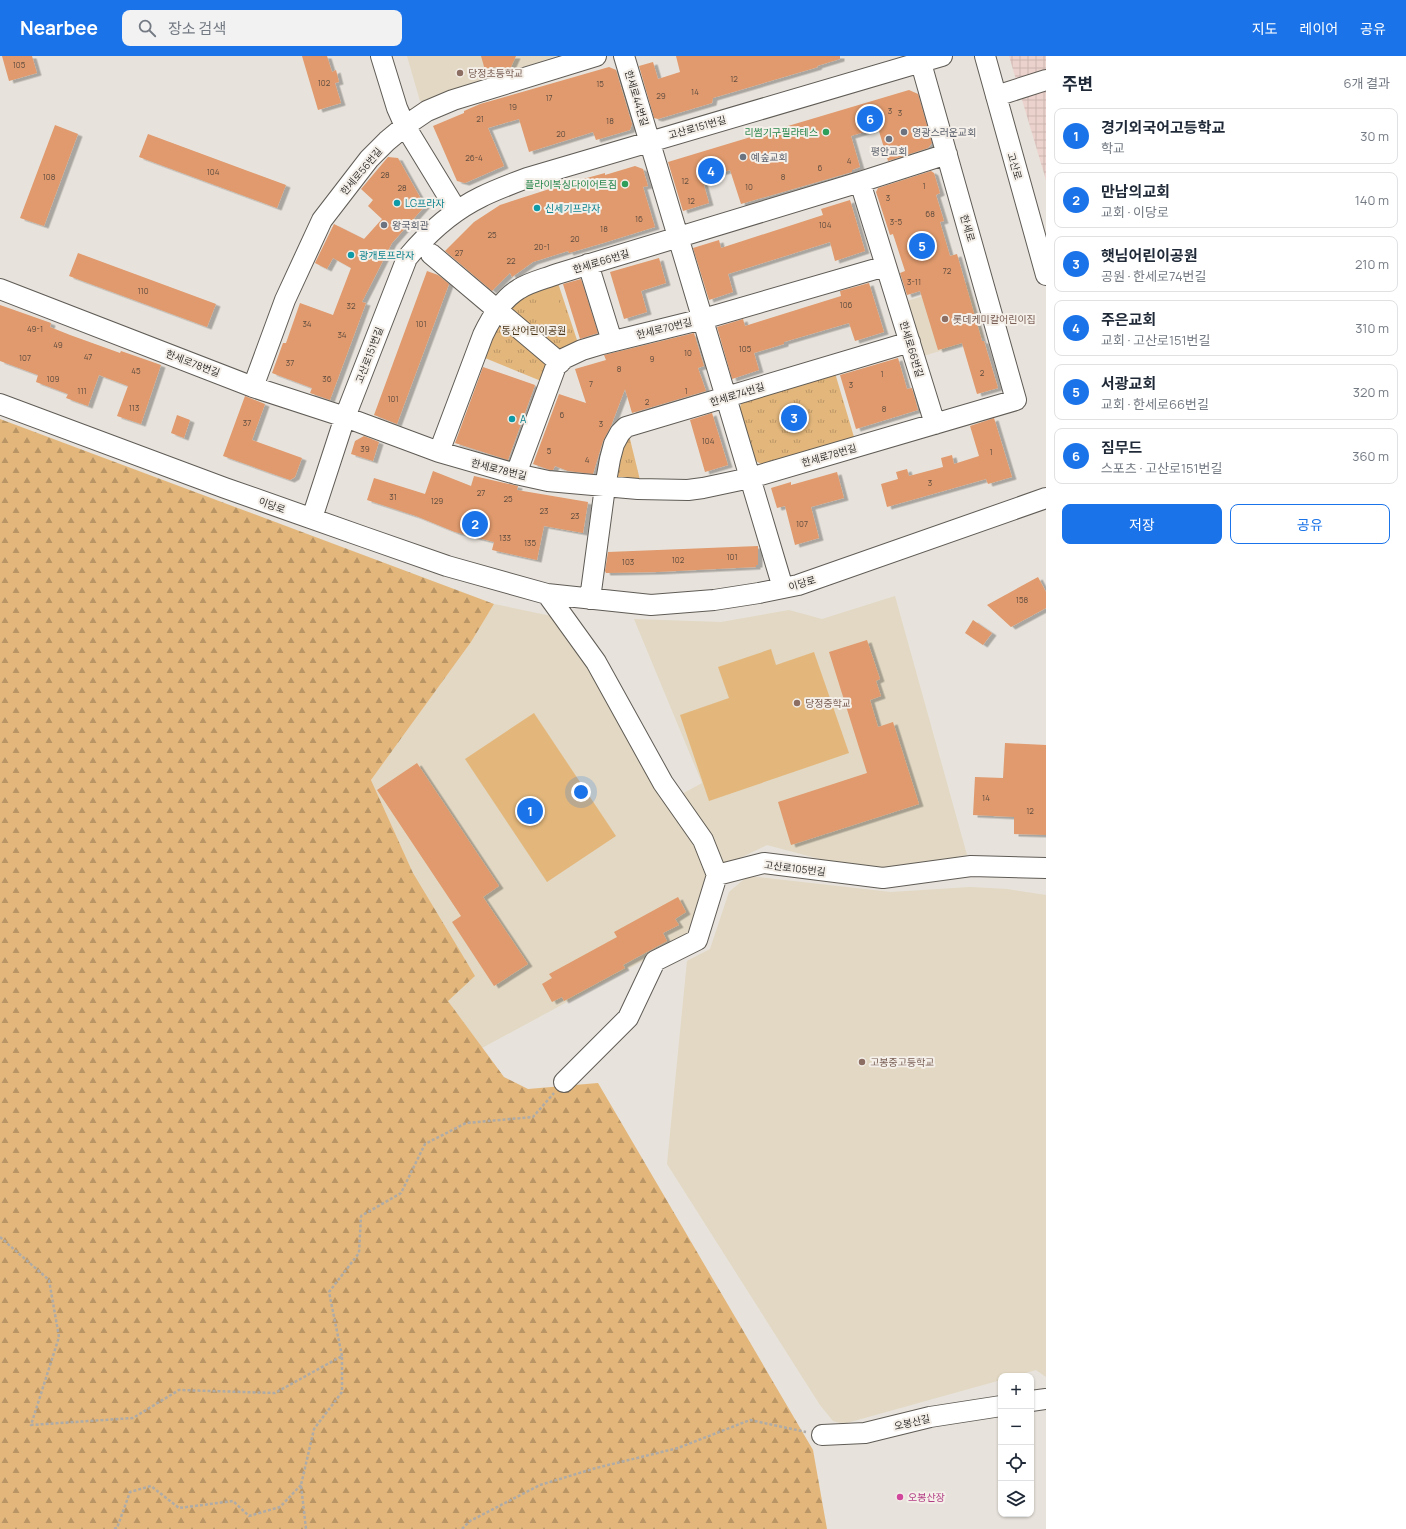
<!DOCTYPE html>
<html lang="ko">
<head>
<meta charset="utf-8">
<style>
	:root { --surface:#fff; --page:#f2f2f3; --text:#1f2937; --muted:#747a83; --line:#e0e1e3; --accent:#1a73e8 }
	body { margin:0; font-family:Manrope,"Noto Sans KR",sans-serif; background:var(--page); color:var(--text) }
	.controls { position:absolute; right:12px; bottom:12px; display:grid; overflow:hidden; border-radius:8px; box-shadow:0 1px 3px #0004 }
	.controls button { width:36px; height:36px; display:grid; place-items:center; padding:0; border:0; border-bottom:1px solid var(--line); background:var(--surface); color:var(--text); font:20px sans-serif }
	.you { position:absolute; left:581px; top:736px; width:14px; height:14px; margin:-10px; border:3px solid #fff; border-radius:50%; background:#1a73e8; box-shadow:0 0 0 6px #1a73e833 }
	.badge { display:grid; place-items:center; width:26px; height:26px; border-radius:50%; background:var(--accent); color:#fff; font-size:13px; font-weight:700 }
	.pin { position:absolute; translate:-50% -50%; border:2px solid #fff; box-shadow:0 1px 4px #0006 }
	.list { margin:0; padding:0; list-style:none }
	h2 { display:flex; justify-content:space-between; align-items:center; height:52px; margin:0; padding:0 16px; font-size:17px }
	h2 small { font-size:13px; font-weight:400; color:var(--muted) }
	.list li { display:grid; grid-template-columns:26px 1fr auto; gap:12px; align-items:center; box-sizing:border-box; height:56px; margin:0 8px 8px; padding:0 8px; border:1px solid var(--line); border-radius:8px }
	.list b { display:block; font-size:15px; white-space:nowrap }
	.list p { margin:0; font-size:13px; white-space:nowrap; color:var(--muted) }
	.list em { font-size:13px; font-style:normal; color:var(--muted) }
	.actions { display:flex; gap:8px; padding:12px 16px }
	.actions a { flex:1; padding:9px 0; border:1px solid var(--accent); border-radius:8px; text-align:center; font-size:14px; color:var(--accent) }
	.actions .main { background:var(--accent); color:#fff }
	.icon { flex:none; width:22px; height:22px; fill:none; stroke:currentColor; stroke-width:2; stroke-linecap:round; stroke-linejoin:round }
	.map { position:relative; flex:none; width:1046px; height:1473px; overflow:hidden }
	header { display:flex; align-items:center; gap:24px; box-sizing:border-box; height:56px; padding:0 20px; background:var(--accent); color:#fff }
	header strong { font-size:19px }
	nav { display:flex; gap:22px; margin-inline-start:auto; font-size:14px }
	.search { width:280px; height:36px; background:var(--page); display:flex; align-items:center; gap:10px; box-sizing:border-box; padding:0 14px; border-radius:8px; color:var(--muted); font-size:15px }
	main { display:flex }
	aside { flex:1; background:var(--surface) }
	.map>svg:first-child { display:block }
	.industrial { fill:url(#industrial-grid) }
	.education { fill:#e2d8c3 }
	.forest { fill:url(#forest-firs) }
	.park { fill:url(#park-tufts) }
	.pitch { fill:#e3b77c }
	.building { fill:#e09a6d; filter:url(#shadow) }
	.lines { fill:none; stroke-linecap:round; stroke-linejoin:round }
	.minor-casing { stroke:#5f5b55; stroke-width:22 }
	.path { stroke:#afaba6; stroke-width:2.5; stroke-dasharray:3 2; stroke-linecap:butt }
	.minor { stroke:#fff; stroke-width:20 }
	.education-dot { fill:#8d6e63; stroke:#f4efe8; stroke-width:1.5 }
	.leisure-dot { fill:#2e9e5b; stroke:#f4efe8; stroke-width:1.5 }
	.worship-dot { fill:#6b7280; stroke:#f4efe8; stroke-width:1.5 }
	.culture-dot { fill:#0f9aa8; stroke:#f4efe8; stroke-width:1.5 }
	.hotel-dot { fill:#d1479c; stroke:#f4efe8; stroke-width:1.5 }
	.labels { text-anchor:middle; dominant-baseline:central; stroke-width:4; stroke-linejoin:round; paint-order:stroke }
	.number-label { font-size:8px; fill:#604d40 }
	.education-label { font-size:10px; fill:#785e54; stroke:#f4efe8; text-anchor:start }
	.street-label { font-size:10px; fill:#353331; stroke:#f4efe8 }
	.leisure-label { font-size:10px; fill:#27864d; stroke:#f4efe8; text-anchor:end }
	.worship-label { font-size:10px; fill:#5b616d; stroke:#f4efe8; text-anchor:start }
	.culture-label { font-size:10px; fill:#0d838f; stroke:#f4efe8; text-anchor:start }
	.park-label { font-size:10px; fill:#4c371a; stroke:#f4efe8 }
	.hotel-label { font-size:10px; fill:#b23c85; stroke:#f4efe8; text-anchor:start }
</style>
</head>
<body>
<header>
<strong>Nearbee</strong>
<div class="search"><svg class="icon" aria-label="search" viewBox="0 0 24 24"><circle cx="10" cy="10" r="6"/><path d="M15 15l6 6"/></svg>장소 검색</div>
<nav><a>지도</a><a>레이어</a><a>공유</a></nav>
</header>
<main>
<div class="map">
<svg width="1046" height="1473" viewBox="0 0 1046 1473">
	<defs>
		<pattern id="industrial-grid" width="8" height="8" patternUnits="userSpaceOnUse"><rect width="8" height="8" fill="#ecd2cd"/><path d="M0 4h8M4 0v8" fill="none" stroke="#cbb5b0"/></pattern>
		<pattern id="forest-firs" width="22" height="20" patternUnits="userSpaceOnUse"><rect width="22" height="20" fill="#e3b77c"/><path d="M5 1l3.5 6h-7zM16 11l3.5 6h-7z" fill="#b99566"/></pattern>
		<pattern id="park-tufts" width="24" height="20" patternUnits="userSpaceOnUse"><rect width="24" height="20" fill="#e3b77c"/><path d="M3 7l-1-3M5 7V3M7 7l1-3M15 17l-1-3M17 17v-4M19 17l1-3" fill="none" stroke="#b99566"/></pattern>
		<filter id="shadow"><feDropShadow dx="4.5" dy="2.5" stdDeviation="0" flood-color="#0004"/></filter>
	</defs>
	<rect width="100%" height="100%" fill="#e7e2db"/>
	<path class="industrial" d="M1009 0H1046V124Z"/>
	<path class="education" d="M407 0H556L460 34 426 48 420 45Z
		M968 226 984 282 923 300 907 245Z
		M895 540 967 799 899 812 850 811 767 789 721 811 680 739 702 727 634 563 721 566 789 554 822 563Z
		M494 548 556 561 694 786 709 825 689 880 482 992 448 945 413 817 371 724 471 586Z
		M748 820 891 836 970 831 1007 833 1046 839V1321L1036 1314 1015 1320H1001V1324L843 1368 833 1365 820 1349 667 1108 687 905 710 893 729 836Z"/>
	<path class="forest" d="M0 363 494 548 471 586 371 724 413 817 475 920 448 945 504 1021 528 1033 598 1027 813 1394 827 1473H0Z"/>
	<path class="park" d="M557 224 579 290 546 327 480 300 506 250Z
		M835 317 854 381 763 409 752 403 738 356 742 346Z
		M629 379 640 424 610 420Z"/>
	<path class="pitch" d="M554 229 565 267 545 274 534 235Z
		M771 593 776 609 814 596 849 697 709 745 680 659 729 642 718 611Z
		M534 657 616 780 547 826 465 703Z"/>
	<path class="building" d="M2 0H32L37 17 9 25Z
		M302 0H327L332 16 336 14 339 26 335 27 341 47 318 54Z
		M481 0H516L510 13 503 15 495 11 485 14Z
		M676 0H840V3L817 10 818 11 713 42 712 47 658 63 654 62 639 10 653 6 658 23 680 16Z
		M609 11 616 14 632 68 630 74 596 84 593 76 529 96 519 63 488 72 504 110 465 127 457 125 433 70 464 57V55L480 48Z
		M909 34 918 38 932 87 928 92 888 105 878 72 851 80 860 111 852 114V116L741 148 730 114 702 122 709 147 683 155 668 106 754 80Z
		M55 69 78 78 44 170 20 162Z
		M148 78 286 129 277 152 139 101Z
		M388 101 398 102 425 150 392 187 362 246 366 247 330 344 310 337 312 332 272 317 283 287H286L300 247 333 259 351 212 333 202 327 213 315 207 334 168 364 183 382 163 368 150 373 144 361 133Z
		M635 110 643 113 648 130 643 131 655 171 600 188 569 197 568 195 533 206 512 221 510 217 492 235 445 195 474 166 500 149 565 128 605 117V119Z
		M931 115 934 117 940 137 936 139 944 165 940 166 950 200 957 198 982 285H984L998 332 977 338 962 287 938 294 920 235 907 239 900 217 905 215 893 178 890 179 876 136 878 132Z
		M850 144 865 195 835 205 830 186 728 218 733 236 709 244 693 192 719 184 721 192 823 159 821 153Z
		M78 197 216 248 207 271 69 220Z
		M659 202 666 227 641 235 647 256 624 263 610 216Z
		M427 215 438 219 449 228 397 368 374 359Z
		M581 223 598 277 580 283 563 228Z
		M869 227 884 276 855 285 849 267 784 286V288L754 297 759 314 732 323 717 271 743 263 745 270 841 240 840 235Z
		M0 249 51 267 50 271 70 279 120 297 121 295 161 309 141 368 117 360 128 330 99 319 88 350 66 342 68 338 36 326 38 319 0 305Z
		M694 277 704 310 698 312 706 335 632 357 625 333 611 370 603 385 593 418 568 415 555 410 553 414H550L533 408 559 338 586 347 575 313 606 304 604 299Z
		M898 302 907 333 912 332 918 354 856 373 840 319Z
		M483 311 535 329 508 404 455 387Z
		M245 340 265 348 252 384 302 402 295 421 290 424 223 400Z
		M712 357 728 409 705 416 690 364Z
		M177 359 190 364 184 382 171 377Z
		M994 362 1012 421 988 428 986 423 887 451 881 428 898 423 896 416 907 413 909 420 943 411 941 402 952 399 954 408 979 400 970 370Z
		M364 380 379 386 373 405 351 398 355 385Z
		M433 415 471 430 474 420 518 430 517 434 588 446 583 477 544 470 537 504 492 494 494 486 455 476 416 460 367 444 374 422 425 438Z
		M837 416 844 442 811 451 819 482 795 489 785 450 777 452 771 432 791 426V429Z
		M758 490V509H756V511L657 516 606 517 605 515 608 496Z
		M1038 521 1046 536V552L1011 571 987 549Z
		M973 564 992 577 983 589 965 577Z
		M867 584 880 623 876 625 881 640 870 644 878 671 893 666 919 748 791 789 778 746 867 717 829 596Z
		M1005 687 1046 689V779L1014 778V761L973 759 975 721 1003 722Z
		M417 707 499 830 483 841 528 908 494 930 452 866 461 860 377 734Z
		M678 841 686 856 675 863 679 869 663 877 667 885 623 909 625 912 564 945 562 941 552 946 542 928 552 922 549 918 617 881 614 876Z"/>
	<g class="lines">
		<g class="minor-casing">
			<path id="minor" d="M381 0 397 52 405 70 457 155
				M624 0 783 532
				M985 0 1046 219
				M996 40 1046 24
				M860 126 935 368
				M431 198 560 307
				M588 208 612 285
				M0 233 253 331 345 361 439 396 516 418 548 425 638 433 688 434 703 432 750 422 1016 344 919 0
				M253 331 285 244 322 164 369 103 387 85 405 70 427 55 453 44 596 0
				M0 348 225 432 364 481 447 510 547 538 651 549 714 544 759 537 798 529 1046 442
				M439 396 483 279C491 262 502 243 519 233 530 226 544 223 557 218L860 126 947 98
				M516 418 556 310 565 302 582 294 602 288 703 263 886 210
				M312 462 345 361 407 202C427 178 452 155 481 141 495 134 511 128 527 122L942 0
				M547 538 596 606 663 727 703 784 717 819
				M590 543 605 431 610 403 614 388 620 377 626 371 910 286
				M564 1026 628 962 655 905 697 884 717 819 764 807 883 822 971 810 1046 812
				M1031 1345 1046 1343
				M822 1379 865 1377 930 1361 1001 1350"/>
		</g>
		<path class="path" d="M0 1181 49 1224 59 1281 31 1369 133 1362 179 1334 275 1337 342 1300V1336L314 1373 301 1429 306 1473
			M342 1300 329 1236 359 1197 361 1160 401 1137 425 1088 466 1067 533 1061 554 1037
			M114 1473 117 1472 130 1436 151 1430 179 1452 233 1445 249 1460 280 1451 301 1429
			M462 1473 470 1465 540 1429 596 1412 678 1392 750 1364 806 1376"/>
		<use href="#minor" class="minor"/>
	</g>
	<g class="education-dot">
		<circle cx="460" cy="17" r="4"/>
		<circle cx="945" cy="263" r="4"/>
		<circle cx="797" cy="647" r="4"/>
		<circle cx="862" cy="1006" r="4"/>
	</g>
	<g class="leisure-dot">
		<circle cx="826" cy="76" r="4"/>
		<circle cx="625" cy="128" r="4"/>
	</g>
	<g class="worship-dot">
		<circle cx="904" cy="76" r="4"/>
		<circle cx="889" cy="83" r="4"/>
		<circle cx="743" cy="101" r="4"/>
		<circle cx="384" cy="169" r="4"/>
	</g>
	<g class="culture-dot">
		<circle cx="397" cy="147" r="4"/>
		<circle cx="537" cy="152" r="4"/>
		<circle cx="351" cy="199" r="4"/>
		<circle cx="512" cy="363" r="4"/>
	</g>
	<circle class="hotel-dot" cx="900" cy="1441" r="4"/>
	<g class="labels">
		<g class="number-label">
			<text x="19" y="8">105</text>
			<text x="734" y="22">12</text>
			<text x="324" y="26">102</text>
			<text x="600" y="27">15</text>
			<text x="695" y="35">14</text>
			<text x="661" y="39">29</text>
			<text x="549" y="41">17</text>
			<text x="513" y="50">19</text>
			<text x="890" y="54">3</text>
			<text x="900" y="56">3</text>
			<text x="480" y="62">21</text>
			<text x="610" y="64">18</text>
			<text x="561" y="77">20</text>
			<text x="474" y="101">26-4</text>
			<text x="849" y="104">4</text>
			<text x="820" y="111">6</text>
			<text x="213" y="115">104</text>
			<text x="385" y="118">28</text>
			<text x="49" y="120">108</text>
			<text x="783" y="120">8</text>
			<text x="685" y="124">12</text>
			<text x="924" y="129">1</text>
			<text x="749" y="130">10</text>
			<text x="402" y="131">28</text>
			<text x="888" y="141">3</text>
			<text x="691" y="144">12</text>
			<text x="930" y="157">68</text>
			<text x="639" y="162">16</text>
			<text x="896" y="165">3-5</text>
			<text x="825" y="168">104</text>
			<text x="604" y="172">18</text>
			<text x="492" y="178">25</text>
			<text x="575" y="182">20</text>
			<text x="542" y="190">20-1</text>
			<text x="459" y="196">27</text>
			<text x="511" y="204">22</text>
			<text x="947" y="214">72</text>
			<text x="914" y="225">3-11</text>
			<text x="143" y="234">110</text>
			<text x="846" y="248">106</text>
			<text x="351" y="249">32</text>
			<text x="307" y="267">34</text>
			<text x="421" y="267">101</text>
			<text x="35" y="272">49-1</text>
			<text x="342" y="278">34</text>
			<text x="58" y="288">49</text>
			<text x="745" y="292">105</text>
			<text x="688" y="296">10</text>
			<text x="88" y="300">47</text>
			<text x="25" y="301">107</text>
			<text x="652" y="302">9</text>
			<text x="290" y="306">37</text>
			<text x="619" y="312">8</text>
			<text x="136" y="314">45</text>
			<text x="982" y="316">2</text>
			<text x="882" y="317">1</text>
			<text x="53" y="322">109</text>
			<text x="327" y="322">36</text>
			<text x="591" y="327">7</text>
			<text x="851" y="328">3</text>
			<text x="82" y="334">111</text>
			<text x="686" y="334">1</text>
			<text x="393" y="342">101</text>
			<text x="647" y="345">2</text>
			<text x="134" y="351">113</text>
			<text x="884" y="352">8</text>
			<text x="562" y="358">6</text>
			<text x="247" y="366">37</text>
			<text x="601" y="367">3</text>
			<text x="708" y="384">104</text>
			<text x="365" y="392">39</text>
			<text x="549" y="394">5</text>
			<text x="991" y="395">1</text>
			<text x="587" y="403">4</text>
			<text x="930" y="426">3</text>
			<text x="481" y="436">27</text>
			<text x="393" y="440">31</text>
			<text x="508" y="442">25</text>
			<text x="437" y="444">129</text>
			<text x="544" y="454">23</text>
			<text x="575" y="459">23</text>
			<text x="802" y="467">107</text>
			<text x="505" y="481">133</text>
			<text x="530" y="486">135</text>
			<text x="732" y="500">101</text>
			<text x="678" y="503">102</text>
			<text x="628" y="505">103</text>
			<text x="1022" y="543">158</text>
			<text x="986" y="741">14</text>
			<text x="1030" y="754">12</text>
		</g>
		<g class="education-label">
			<text x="468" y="17">당정초등학교</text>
			<text x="953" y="263">롯데케미칼어린이집</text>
			<text x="805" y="647">당정중학교</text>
			<text x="870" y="1006">고봉중고등학교</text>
		</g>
		<g class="street-label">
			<text transform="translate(637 42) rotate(73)">한세로44번길</text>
			<text transform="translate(697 71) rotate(-16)">고산로151번길</text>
			<text transform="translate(1015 110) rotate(74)">고산로</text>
			<text transform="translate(361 115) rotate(-50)">한세로56번길</text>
			<text transform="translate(968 172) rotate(74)">한세로</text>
			<text transform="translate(601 205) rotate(-17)">한세로66번길</text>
			<text transform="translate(664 272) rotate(-14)">한세로70번길</text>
			<text transform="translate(912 293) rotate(73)">한세로66번길</text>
			<text transform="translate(369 299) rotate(-69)">고산로151번길</text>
			<text transform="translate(193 307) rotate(21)">한세로78번길</text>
			<text transform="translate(737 338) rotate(-17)">한세로74번길</text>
			<text transform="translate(829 399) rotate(-16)">한세로78번길</text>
			<text transform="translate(499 413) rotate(14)">한세로78번길</text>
			<text transform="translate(272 449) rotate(20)">이당로</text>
			<text transform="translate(802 527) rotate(-16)">이당로</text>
			<text transform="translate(795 812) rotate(7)">고산로105번길</text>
			<text transform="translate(912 1366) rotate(-13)">오봉산길</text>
		</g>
		<g class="leisure-label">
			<text x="818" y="76">리썸기구필라테스</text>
			<text x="617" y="128">플라이복싱다이어트짐</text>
		</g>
		<g class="worship-label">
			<text x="912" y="76">영광스러운교회</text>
			<text x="889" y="95" text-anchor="middle">평안교회</text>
			<text x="751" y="101">예숲교회</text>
			<text x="392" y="169">왕국회관</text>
		</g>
		<g class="culture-label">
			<text x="405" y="147">LG프라자</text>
			<text x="545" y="152">신세기프라자</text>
			<text x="359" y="199">광개토프라자</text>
			<text x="520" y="363">A</text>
		</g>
		<g class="park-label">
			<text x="534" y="274">동산어린이공원</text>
		</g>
		<g class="hotel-label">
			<text x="908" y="1441">오봉산장</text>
		</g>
	</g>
</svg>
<div class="controls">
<button>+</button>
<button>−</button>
<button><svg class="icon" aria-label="locate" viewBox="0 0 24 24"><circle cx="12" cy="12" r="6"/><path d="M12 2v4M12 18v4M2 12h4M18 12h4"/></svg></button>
<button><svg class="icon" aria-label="layers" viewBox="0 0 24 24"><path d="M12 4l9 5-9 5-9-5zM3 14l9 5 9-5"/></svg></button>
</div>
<div class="you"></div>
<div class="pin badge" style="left:530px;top:755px">1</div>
<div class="pin badge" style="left:475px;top:468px">2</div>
<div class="pin badge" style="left:794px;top:362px">3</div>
<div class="pin badge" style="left:711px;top:115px">4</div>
<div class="pin badge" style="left:922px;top:190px">5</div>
<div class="pin badge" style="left:870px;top:63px">6</div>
</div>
<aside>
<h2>주변<small>6개 결과</small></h2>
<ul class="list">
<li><span class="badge">1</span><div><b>경기외국어고등학교</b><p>학교</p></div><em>30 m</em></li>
<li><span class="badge">2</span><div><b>만남의교회</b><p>교회 · 이당로</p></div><em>140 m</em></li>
<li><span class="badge">3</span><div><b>햇님어린이공원</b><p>공원 · 한세로74번길</p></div><em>210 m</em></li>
<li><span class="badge">4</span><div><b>주은교회</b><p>교회 · 고산로151번길</p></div><em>310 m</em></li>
<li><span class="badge">5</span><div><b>서광교회</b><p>교회 · 한세로66번길</p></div><em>320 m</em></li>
<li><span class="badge">6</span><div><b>짐무드</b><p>스포츠 · 고산로151번길</p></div><em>360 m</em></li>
</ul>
<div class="actions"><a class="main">저장</a><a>공유</a></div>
</aside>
</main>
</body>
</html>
